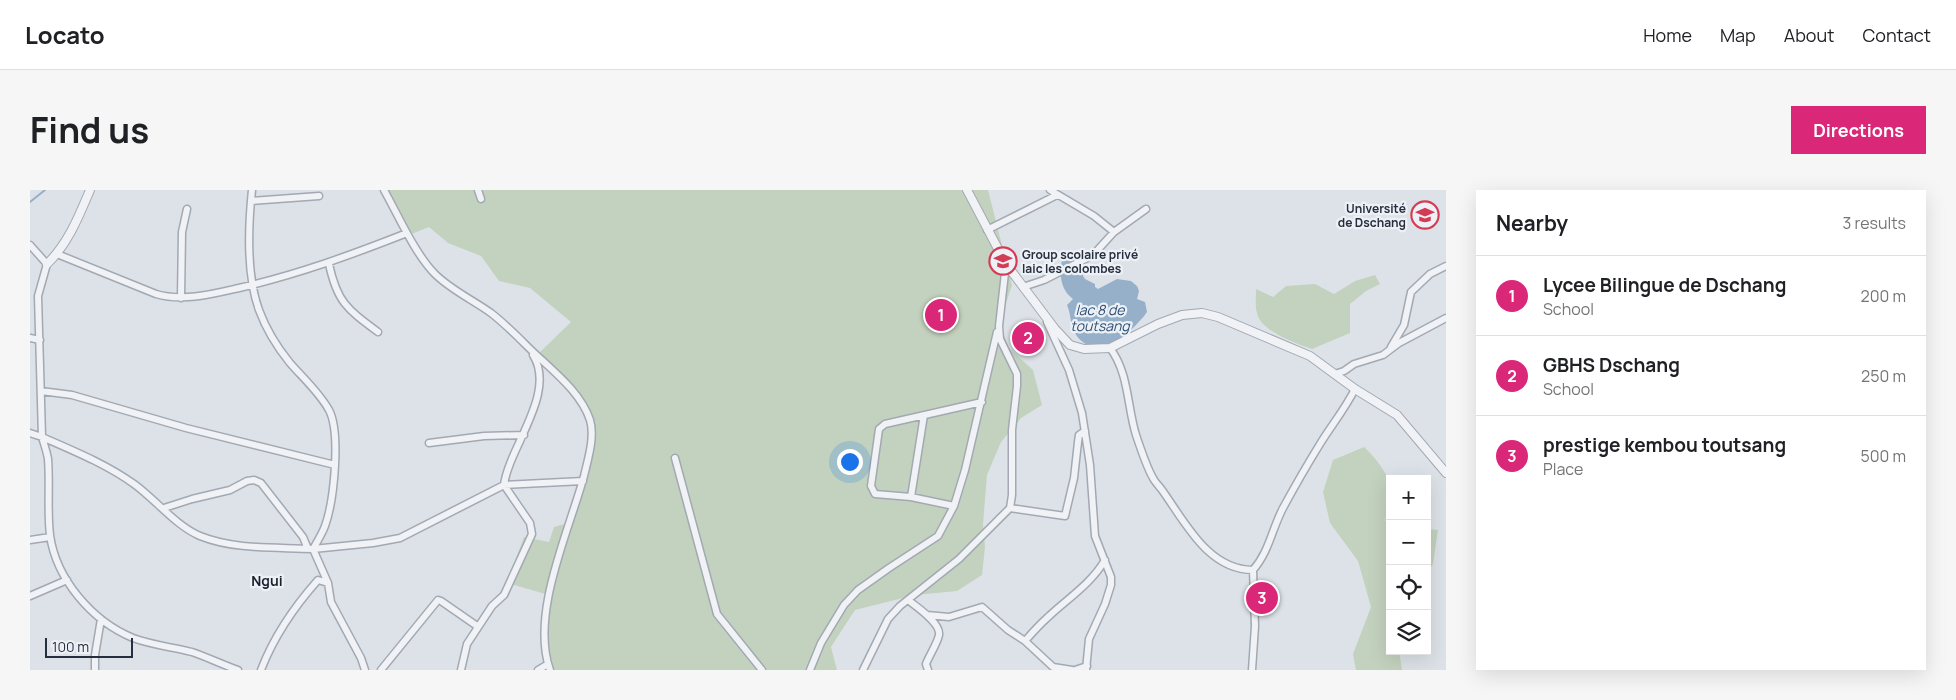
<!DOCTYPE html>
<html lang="en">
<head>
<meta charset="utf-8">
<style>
	:root { --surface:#fff; --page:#f6f6f6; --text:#202124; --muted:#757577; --line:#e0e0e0; --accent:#db2777 }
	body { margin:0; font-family:Manrope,sans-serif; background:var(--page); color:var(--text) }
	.controls { position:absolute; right:15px; bottom:15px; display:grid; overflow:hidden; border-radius:0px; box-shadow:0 5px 20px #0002 }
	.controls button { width:45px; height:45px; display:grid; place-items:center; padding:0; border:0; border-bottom:1px solid var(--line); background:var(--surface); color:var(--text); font:25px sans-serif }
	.scale { position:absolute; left:15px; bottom:12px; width:88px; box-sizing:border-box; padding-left:5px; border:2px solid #262f3f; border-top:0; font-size:14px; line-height:18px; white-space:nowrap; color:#262f3f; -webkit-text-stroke:4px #edf1f6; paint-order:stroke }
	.you { position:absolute; left:819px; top:271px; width:18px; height:18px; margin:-12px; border:4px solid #fff; border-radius:50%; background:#1a73e8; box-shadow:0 0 0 8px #1a73e833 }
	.badge { display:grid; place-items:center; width:32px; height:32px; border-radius:50%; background:var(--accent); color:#fff; font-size:16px; font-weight:700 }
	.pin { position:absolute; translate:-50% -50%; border:2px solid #fff; box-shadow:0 1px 5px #0006 }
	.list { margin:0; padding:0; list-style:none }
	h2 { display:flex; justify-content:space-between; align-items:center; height:65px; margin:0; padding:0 20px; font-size:21px }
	h2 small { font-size:16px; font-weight:400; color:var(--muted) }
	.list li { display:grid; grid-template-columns:32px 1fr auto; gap:15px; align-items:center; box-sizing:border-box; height:80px; padding:0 20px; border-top:1px solid var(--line) }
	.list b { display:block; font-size:19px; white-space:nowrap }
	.list p { margin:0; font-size:16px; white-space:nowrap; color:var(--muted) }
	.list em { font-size:16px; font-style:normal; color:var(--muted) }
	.icon { flex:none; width:28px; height:28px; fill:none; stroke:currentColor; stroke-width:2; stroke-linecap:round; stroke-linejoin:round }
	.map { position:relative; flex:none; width:1416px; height:480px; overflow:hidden; border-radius:0px }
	header { display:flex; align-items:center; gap:30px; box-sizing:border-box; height:70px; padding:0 25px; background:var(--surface); border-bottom:1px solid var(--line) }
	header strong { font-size:24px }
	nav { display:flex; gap:28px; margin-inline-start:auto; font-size:18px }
	.intro { display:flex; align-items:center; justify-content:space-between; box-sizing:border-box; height:120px; padding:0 30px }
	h1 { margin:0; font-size:35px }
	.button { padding:12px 22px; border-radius:0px; background:var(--accent); color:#fff; font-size:18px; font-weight:700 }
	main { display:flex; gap:30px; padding:0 30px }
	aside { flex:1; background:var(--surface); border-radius:0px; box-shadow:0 5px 20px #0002 }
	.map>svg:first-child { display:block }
	.green { fill:#c3d2be }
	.water { fill:#96b0ca }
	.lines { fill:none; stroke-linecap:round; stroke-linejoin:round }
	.stream { stroke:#96b0ca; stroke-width:2 }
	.minor-casing { stroke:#a2a9b2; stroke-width:9 }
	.tertiary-casing { stroke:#a2a9b2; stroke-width:10 }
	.minor { stroke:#f0f2f6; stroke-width:6 }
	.tertiary { stroke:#f0f2f6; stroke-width:8 }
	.labels { text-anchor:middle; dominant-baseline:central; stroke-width:4.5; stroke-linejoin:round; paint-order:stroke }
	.poi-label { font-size:12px; font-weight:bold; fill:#262f3f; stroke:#edf1f6; text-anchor:end }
	.water-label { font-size:14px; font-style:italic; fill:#2e4f75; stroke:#edf1f6 }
	.neighbourhood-label { font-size:14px; font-weight:bold; fill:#182130; stroke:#edf1f6 }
</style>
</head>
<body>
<header>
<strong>Locato</strong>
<nav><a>Home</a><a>Map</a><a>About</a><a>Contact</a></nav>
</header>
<div class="intro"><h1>Find us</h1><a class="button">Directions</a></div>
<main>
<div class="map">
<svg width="1416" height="480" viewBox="0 0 1416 480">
	<rect width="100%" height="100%" fill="#dde2e8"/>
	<path class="green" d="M355 0H958L982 95 974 119 971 137 979 158 1003 180 1012 215 991 228 971 252 957 285 953 334 955 357 952 385 927 401 885 405 825 420 801 457 807 480H507L518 476 514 448 519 405 477 393 494 347 519 352 524 337 542 332 552 297 561 240 554 216 508 164 541 132 500 98 469 91 451 66 418 53 399 37 379 45Z
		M1345 85 1350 94 1336 101 1320 114V143L1282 159C1267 154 1230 141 1227 123 1225 116 1226 107 1226 99L1243 107 1256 96 1285 94 1304 104 1325 91Z
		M1334 257C1343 265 1357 282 1360 294 1362 306 1358 319 1355 331L1360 332V461H1369L1372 480H1326L1323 464 1341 417 1328 371 1300 333 1293 302 1303 270Z
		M1397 339 1408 340 1403 374 1397 383Z"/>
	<path class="water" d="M1042 62C1049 68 1056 77 1053 86L1055 89 1065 94V97L1068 99 1087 89 1101 91 1107 96 1109 101 1107 109 1115 112 1117 122C1111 131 1090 152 1080 156 1067 161 1050 155 1044 141 1040 133 1041 124 1037 115L1043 109C1029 99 1029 81 1033 66Z"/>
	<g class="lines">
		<path class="stream" d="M0 12 15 0"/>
		<g class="minor-casing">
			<path id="minor" d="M222 0C218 38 216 84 229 120 236 139 247 157 260 173 273 188 289 202 299 220 311 243 304 311 295 336 292 344 287 352 283 359
				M354 0C368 25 385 64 405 84 421 100 443 110 461 123 474 133 485 144 497 156 519 178 550 200 560 230 565 247 558 269 554 286 539 341 500 424 520 480
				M448 0 451 9
				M1020 0 1064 26 1084 42
				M221 11 289 6
				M957 40 1027 5
				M0 55 17 74 8 106 12 247C44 261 76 274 104 294 125 309 146 336 170 346 205 360 246 357 283 359L298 393 301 412 331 468 335 480
				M27 64 126 104C153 112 183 104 209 98 269 84 321 65 377 43
				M299 74C307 112 317 119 348 142
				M993 97 1014 90 1063 65 1084 42 1116 19
				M151 108 152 42 157 19
				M1017 132 1039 180 1052 223 1060 275 1065 346 1081 387V395L1075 414 1059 449 1056 480
				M0 148 10 150
				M1361 157 1374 135 1381 102 1400 84 1416 76
				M1080 158C1099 183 1097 216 1106 245 1110 257 1117 278 1123 288 1125 292 1129 296 1132 300 1155 332 1178 380 1223 380L1225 436 1222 480
				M1305 184 1314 181 1324 174 1353 165 1369 153 1416 128
				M11 201 42 205 156 238 305 275
				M0 243 12 247C14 254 17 262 18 269 20 294 17 320 20 345 26 389 62 431 103 448 122 455 142 457 162 462 177 467 193 475 208 480
				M399 253 454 246 494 245
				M645 268 687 424 732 480
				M881 307 894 225
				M924 316 881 307 845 304 841 296 849 239 855 234 952 212
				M134 318 162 309 200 300 217 291 224 290 231 293 273 347 278 359
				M980 318 1035 326 1044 288 1048 252 1049 245 1055 241
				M0 350 20 347
				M283 359 343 353 370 348 474 295 553 291
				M1223 380C1239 362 1242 339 1253 318 1265 296 1277 275 1290 254 1301 236 1315 219 1325 199
				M0 406 37 390
				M878 410C887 417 911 433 909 445 908 452 899 466 896 474L898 480
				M897 425 919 427 952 417 978 440 995 451 1023 477 1042 480
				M995 451C1002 443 1009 435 1017 428 1037 409 1061 394 1075 370
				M65 480V465L71 429
				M231 480C244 446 264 417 288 390L298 393
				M351 480 408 410 411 411 447 436
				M431 480 437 454 462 416 474 405 502 344 500 333 474 295C479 257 527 203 503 165
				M508 480 518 474
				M780 480 791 453 814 415 828 400 859 378 908 346 924 316 935 280 967 142
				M833 480 858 429 870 416 929 369 980 318 982 305V240L987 196V184L970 149 969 136 976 74
				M1045 480 1057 476"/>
		</g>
		<g class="tertiary-casing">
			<path id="tertiary" d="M937 0 976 74 1025 139 1040 155 1054 159 1080 158 1128 134 1152 125 1172 123 1188 127 1280 166 1325 199 1367 225 1416 283
				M17 74C38 54 49 26 60 0"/>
		</g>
		<use href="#minor" class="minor"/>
		<use href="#tertiary" class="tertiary"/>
	</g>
	<defs>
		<g id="university-ring" transform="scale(1.4375)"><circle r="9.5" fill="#edf1f6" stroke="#d43b54" stroke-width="1.5"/><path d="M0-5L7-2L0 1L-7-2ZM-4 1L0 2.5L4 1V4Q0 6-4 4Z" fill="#d43b54"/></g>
		<g id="school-ring" transform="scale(1.4375)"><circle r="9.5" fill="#edf1f6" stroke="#d43b54" stroke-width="1.5"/><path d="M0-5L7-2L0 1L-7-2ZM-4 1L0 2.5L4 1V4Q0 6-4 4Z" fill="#d43b54"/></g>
	</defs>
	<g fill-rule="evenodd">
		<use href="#university-ring" x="1395" y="25"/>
		<use href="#school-ring" x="973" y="71"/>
	</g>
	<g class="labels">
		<g class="poi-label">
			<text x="1376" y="18">Université<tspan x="1376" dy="14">de Dschang</tspan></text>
			<text x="992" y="64" text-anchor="start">Group scolaire privé<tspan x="992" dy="14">laic les colombes</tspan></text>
		</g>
		<g class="water-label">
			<text x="1070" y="119">lac 8 de<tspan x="1070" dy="16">toutsang</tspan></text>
		</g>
		<g class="neighbourhood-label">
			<text x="237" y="390">Ngui</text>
		</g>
	</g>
</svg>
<div class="controls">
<button>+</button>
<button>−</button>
<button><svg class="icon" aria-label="locate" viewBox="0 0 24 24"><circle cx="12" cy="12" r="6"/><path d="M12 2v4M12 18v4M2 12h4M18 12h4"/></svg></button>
<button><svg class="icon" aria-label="layers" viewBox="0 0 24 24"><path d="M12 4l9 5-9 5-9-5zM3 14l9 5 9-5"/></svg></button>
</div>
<div class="scale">100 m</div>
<div class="you"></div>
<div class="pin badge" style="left:911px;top:125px">1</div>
<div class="pin badge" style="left:998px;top:148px">2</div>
<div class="pin badge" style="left:1232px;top:408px">3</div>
</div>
<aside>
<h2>Nearby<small>3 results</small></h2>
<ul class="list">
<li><span class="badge">1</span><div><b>Lycee Bilingue de Dschang</b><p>School</p></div><em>200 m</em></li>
<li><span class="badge">2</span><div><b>GBHS Dschang</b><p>School</p></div><em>250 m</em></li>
<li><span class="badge">3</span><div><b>prestige kembou toutsang</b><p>Place</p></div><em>500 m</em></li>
</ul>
</aside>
</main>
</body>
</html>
